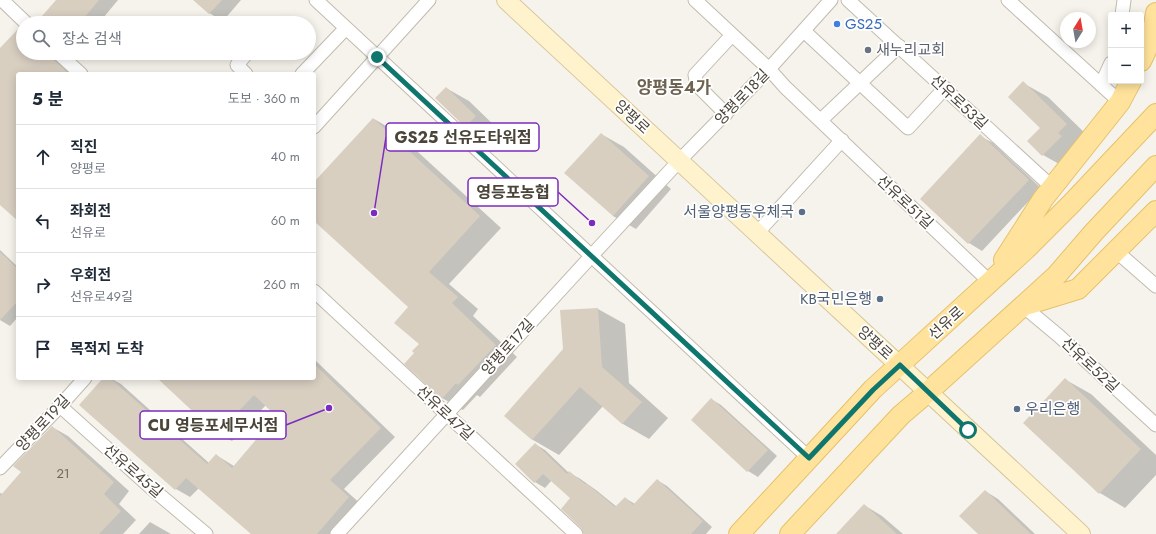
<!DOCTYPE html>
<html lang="ko">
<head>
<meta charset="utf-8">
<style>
	:root { --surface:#fff; --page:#f6f6f7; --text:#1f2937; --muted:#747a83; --line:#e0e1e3 }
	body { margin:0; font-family:Jost,"Noto Sans KR",sans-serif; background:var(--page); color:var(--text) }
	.controls { position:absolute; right:12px; top:12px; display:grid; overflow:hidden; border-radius:4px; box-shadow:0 2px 10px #0003 }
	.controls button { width:36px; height:36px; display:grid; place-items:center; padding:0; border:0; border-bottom:1px solid var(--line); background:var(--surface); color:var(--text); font:20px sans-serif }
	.compass { position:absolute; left:1060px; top:12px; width:36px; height:36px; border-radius:50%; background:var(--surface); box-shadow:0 2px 10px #0003; rotate:11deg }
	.stop { position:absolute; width:12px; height:12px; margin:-9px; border:3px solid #0f766e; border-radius:50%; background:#fff }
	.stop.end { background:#0f766e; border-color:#fff; box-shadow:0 1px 4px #0008 }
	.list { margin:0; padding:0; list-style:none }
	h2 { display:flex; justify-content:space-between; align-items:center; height:52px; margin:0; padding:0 16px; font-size:17px }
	h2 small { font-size:13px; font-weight:400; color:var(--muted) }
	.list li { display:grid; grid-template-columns:26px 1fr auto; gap:12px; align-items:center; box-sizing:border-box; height:64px; padding:0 16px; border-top:1px solid var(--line) }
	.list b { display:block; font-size:15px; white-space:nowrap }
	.list p { margin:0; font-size:13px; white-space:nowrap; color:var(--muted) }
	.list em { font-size:13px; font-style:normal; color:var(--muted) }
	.icon { flex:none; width:22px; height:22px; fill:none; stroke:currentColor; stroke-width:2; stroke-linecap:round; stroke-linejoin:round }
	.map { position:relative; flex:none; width:1156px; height:534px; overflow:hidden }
	.search { position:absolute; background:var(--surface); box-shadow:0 2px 10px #0003; left:16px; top:16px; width:300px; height:44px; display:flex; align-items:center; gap:10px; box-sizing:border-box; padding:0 14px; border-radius:22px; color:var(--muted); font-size:15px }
	.panel { position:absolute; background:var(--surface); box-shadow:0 2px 10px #0003; left:16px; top:72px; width:300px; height:308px; border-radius:4px }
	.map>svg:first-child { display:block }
	.shadow { fill:#0003 }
	.building { fill:#d8cfc1 }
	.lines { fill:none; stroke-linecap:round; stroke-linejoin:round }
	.minor-casing { stroke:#c2bbae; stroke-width:15 }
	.secondary-casing { stroke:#d6c79b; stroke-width:20 }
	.primary-casing { stroke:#e6c16a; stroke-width:22 }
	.minor { stroke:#fff; stroke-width:13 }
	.secondary { stroke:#fff3cd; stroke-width:18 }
	.primary { stroke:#ffe39c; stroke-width:20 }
	.route { stroke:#0f766e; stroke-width:5 }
	.shop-dot { fill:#3f7fe0; stroke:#fff; stroke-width:1.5 }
	.worship-dot { fill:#6b7280; stroke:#fff; stroke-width:1.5 }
	.service-dot { fill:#5c6f8a; stroke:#fff; stroke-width:1.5 }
	.labels { text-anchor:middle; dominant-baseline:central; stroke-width:3.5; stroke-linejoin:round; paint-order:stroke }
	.number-label { font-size:13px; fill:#6e675b }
	.shop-label { font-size:15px; fill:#366cbe; stroke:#fff; text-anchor:start }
	.worship-label { font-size:15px; fill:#5b616d; stroke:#fff; text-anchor:start }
	.street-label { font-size:15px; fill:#4b4439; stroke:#fff }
	.service-label { font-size:15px; fill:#4e5e75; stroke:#fff; text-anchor:end }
	.quarter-label { font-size:17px; font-weight:bold; fill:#6e6250; stroke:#fff }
	.leader { fill:none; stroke:#7b2cbf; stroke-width:1.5 }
	.callout-dot { fill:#7b2cbf; stroke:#fff; stroke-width:1.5 }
	.callout { fill:#fff; stroke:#7b2cbf; stroke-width:1.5 }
	.callout-label { font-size:16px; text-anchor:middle; font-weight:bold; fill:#4b4439 }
</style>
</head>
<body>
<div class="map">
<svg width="1156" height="534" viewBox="0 0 1156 534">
	<rect width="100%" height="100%" fill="#f6f3ec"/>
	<path class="shadow" d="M57 0H118L99 23H38Z
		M194 0H241L223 21 209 13Z
		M23 31V53H68L65 55 73 74H18V220L0 203V50Z
		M1023 83 1048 97 1091 139 1068 169 1043 155 1042 128Z
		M446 88 469 101 498 129 488 140 466 126 437 98Z
		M374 119 395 131 501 228 449 284 478 309 473 316 517 357 480 397 477 395 463 410 442 398 415 353 420 344 409 307 314 220V184Z
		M601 134 624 147 671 189 636 229 613 216Z
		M980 136 993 143 1041 188 982 251 969 243 921 199Z
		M0 250 18 267V317L10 326 0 320Z
		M598 309 625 324 629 383 668 418 649 439 623 424 603 406 559 455 533 440 505 416 564 350 562 311Z
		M314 359 395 437 344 489 363 506 339 534H253L199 488 190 497 176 489 104 378H110L121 384 209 463 216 455 234 466 277 416 266 405 232 441 217 433 159 378H314Z
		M1066 380 1091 394 1156 455V475L1125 508 1100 493 1024 423Z
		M711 399 721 405 777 456 758 477 748 471 692 420Z
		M52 427 68 436 129 491 119 504 136 520 123 534H0V493L3 494 22 472Z
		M535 444 545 450 569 473 579 478 596 490 617 507 625 498 635 504 657 480 667 486 712 527 706 534H584L572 498 552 480 545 488 535 482Z
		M985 491 998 499 1035 534H979Z
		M864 505 882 516 903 534H838Z
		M150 522 171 534H139Z"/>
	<path class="building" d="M56 0H99L80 23H51L42 16Z
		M193 0H222L209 14Z
		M19 28 23 30V53H50L53 59 69 74H18V221L0 205V48Z
		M1023 81 1067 124 1058 133 1062 136 1042 156 1027 141 1040 128 1008 97Z
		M446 87 476 116 465 127 435 98Z
		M373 118 480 216 429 272 458 297 452 303 496 345 458 385 456 383 442 399 404 364 414 353 412 351 419 344 394 323 408 307 314 221V182Z
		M601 133 649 176 613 216 564 173Z
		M980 134 1029 180 968 244 920 199Z
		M0 252 18 269V301L0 320Z
		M598 308 602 367 642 402 622 424 580 387 532 440 504 416 563 349 560 310Z
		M314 364 381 428 330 480 349 497 317 534H251L186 478 175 490 79 405 103 378H110L207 464 216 454 232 468 276 416 254 395 217 434 157 378H314Z
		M1065 378 1141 449 1099 494 1023 423Z
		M711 398 768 450 747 472 691 420Z
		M52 426 114 482 104 494 121 511 99 534H0V496L21 472 13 466Z
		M535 443 567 474 569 471 585 484 586 483 615 507 625 497 633 505 657 479 703 521 691 534H584L581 528 561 509 570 498 543 474 534 483 515 464Z
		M985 490 1031 534H978L959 516Z
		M864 504 897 534H836Z"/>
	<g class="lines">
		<g class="minor-casing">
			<path id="minor" d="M2 0 26 23
				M316 0 809 458
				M695 0 769 69 785 87 990 282
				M848 0 1052 187
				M1008 0 1120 102
				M1122 15 1124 0
				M804 31 908 128 945 88
				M58 53 81 74
				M246 74 237 65 247 53
				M302 74 346 28
				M1101 85 1111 63
				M726 114 697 85 695 75 732 35
				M821 120 899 46
				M314 127 429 0
				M757 233 842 140
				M1116 251 1156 286
				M314 291 576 534
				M1023 306 1059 336 1156 425
				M60 406 149 486 206 534
				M0 468 60 406 85 378
				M337 534 595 252 679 161 769 69 831 0"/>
		</g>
		<g class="secondary-casing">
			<path id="secondary" d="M506 0 1081 534"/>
		</g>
		<g class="primary-casing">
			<path id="primary" d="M1141 61C1149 46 1154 30 1156 13
				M1004 260 1043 199 1120 102 1131 81
				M1029 304 1078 289 1156 211
				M739 534 873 389 1026 249 1071 204 1156 114
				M790 534 901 415 928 392 1056 276 1094 232 1156 166"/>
		</g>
		<use href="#minor" class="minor"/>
		<use href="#secondary" class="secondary"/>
		<use href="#primary" class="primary"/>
	</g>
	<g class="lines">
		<path class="route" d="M377 57 809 458 873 390 900 365 968 430"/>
	</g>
	<circle class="shop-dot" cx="837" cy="24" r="4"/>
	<circle class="worship-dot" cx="868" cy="50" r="4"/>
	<g class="service-dot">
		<circle cx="802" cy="212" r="4"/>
		<circle cx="880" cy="299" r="4"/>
		<circle cx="1017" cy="409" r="4"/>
	</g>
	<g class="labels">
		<g class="number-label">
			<text x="63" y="473">21</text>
		</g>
		<g class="shop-label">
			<text x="845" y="24">GS25</text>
		</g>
		<g class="worship-label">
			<text x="876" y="50">새누리교회</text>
		</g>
		<g class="street-label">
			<text transform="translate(742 97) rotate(-46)">양평로18길</text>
			<text transform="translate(959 102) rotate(43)">선유로53길</text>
			<text transform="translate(632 117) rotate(43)">양평로</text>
			<text transform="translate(905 202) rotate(43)">선유로51길</text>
			<text transform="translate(946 323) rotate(-42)">선유로</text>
			<text transform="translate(875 343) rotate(43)">양평로</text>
			<text transform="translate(508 347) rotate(-48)">양평로17길</text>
			<text transform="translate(1090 365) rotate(43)">선유로52길</text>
			<text transform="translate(445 413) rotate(43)">선유로47길</text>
			<text transform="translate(43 423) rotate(-47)">양평로19길</text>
			<text transform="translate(133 471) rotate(41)">선유로45길</text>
		</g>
		<g class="service-label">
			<text x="794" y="212">서울양평동우체국</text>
			<text x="872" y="299">KB국민은행</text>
			<text x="1025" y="409" text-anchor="start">우리은행</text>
		</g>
		<g class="quarter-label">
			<text x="674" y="87">양평동4가</text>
		</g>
	</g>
	<path class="leader" d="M374 213L386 137M592 223L558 192M329 408L286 425"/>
	<g class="callout-dot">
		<circle cx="374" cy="213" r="4"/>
		<circle cx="592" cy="223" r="4"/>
		<circle cx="329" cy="408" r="4"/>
	</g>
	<g class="callout">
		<rect x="386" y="123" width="153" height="28" rx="4"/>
		<rect x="468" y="178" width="90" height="28" rx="4"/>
		<rect x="140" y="411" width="146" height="28" rx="4"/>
	</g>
	<g class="callout-label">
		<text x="463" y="143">GS25 선유도타워점</text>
		<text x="513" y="198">영등포농협</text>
		<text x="213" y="431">CU 영등포세무서점</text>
	</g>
</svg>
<div class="controls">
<button>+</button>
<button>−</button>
</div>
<svg class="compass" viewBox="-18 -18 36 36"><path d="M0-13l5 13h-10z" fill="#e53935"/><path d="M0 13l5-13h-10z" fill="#747a83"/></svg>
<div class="stop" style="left:968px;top:430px"></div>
<div class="stop end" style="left:377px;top:57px"></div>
<div class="search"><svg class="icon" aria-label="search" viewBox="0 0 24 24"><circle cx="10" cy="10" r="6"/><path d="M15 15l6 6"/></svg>장소 검색</div>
<section class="panel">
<h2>5 분<small>도보 · 360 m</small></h2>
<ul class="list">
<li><svg class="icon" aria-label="ahead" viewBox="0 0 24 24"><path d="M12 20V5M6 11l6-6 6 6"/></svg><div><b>직진</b><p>양평로</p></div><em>40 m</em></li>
<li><svg class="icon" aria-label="left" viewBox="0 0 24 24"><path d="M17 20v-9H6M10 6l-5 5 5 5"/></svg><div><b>좌회전</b><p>선유로</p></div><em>60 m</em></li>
<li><svg class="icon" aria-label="right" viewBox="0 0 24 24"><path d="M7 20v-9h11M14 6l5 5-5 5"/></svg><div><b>우회전</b><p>선유로49길</p></div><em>260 m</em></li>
<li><svg class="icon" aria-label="arrive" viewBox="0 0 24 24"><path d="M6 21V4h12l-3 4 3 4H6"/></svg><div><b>목적지 도착</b></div></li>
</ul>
</section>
</div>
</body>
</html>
